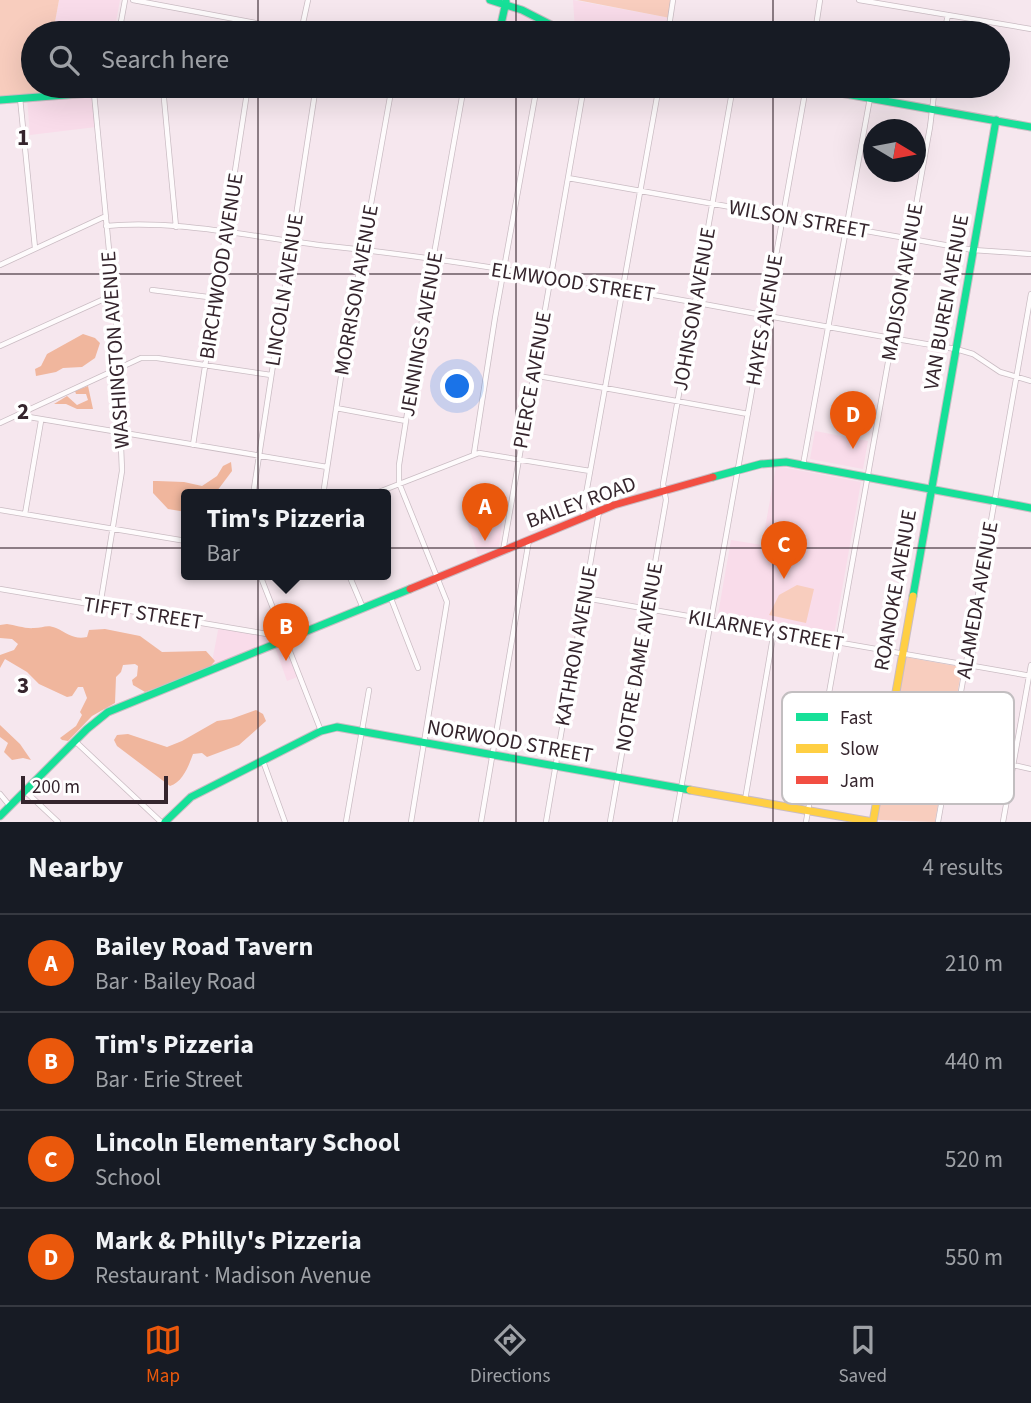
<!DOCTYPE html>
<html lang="en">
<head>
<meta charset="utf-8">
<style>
	:root { --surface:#171b24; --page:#242831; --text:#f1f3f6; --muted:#9ea1a6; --line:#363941; --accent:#ea580c }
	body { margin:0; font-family:"Source Sans 3",sans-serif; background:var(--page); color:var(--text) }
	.compass { position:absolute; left:863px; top:119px; width:63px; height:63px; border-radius:50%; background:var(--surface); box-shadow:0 7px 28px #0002; rotate:100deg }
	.scale { position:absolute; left:21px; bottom:18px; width:147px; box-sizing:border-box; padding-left:7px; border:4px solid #35252d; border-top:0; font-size:19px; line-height:24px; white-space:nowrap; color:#35252d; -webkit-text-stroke:5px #fff; paint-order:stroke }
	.you { position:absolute; left:458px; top:387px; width:24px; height:24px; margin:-18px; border:5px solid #fff; border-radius:50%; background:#1a73e8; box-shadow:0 0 0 10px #1a73e833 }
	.badge { display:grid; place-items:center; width:46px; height:46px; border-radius:50%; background:var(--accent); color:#fff; font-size:23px; font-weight:700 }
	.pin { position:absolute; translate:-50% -58px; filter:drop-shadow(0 2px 4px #0008) }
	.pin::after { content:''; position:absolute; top:37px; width:24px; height:21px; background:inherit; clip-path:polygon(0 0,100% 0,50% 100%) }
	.popup { position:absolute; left:181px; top:489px; width:210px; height:91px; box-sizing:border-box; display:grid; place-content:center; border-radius:7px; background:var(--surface); filter:drop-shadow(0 2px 5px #0005); font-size:23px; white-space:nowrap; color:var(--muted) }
	.popup b { font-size:26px; color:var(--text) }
	.popup::after { content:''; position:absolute; left:50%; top:100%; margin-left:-14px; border:14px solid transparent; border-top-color:var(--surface) }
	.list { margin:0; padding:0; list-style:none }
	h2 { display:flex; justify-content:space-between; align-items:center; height:91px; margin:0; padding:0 28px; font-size:30px }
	h2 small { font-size:23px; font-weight:400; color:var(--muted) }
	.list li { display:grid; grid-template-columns:46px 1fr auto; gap:21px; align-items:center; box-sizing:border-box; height:98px; padding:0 28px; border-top:2px solid var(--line) }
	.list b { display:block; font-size:26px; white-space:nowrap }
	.list p { margin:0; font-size:23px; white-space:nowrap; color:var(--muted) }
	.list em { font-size:23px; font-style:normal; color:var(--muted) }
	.icon { flex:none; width:38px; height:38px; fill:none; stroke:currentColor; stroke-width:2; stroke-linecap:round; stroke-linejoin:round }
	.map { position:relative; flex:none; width:1031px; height:822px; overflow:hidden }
	.search { position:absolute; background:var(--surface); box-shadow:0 7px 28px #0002; left:21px; right:21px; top:21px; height:77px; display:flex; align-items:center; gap:18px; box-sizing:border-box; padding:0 24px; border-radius:38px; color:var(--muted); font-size:26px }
	.sheet { height:483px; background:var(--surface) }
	nav { display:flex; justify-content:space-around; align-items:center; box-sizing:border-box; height:98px; border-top:2px solid var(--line); background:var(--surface); font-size:19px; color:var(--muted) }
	nav a { display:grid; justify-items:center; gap:4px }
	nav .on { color:var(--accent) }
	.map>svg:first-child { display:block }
	.built { fill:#f9dcea }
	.green { fill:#f8cdbe }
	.forest { fill:#f0b69d }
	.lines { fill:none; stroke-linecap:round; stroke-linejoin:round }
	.street-casing { stroke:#cabcc3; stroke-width:6 }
	.fast-casing { stroke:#cabcc3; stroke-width:9 }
	.slow-casing { stroke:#cabcc3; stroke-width:9 }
	.jam-casing { stroke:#cabcc3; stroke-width:9 }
	.street { stroke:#fefbfc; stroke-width:4.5 }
	.fast { stroke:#16e098; stroke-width:7 }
	.slow { stroke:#ffcf43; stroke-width:7 }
	.jam { stroke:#f24e42; stroke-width:7 }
	.grid { fill:none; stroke:#35252d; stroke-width:2; stroke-opacity:0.55 }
	.labels { text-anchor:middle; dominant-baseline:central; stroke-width:7; stroke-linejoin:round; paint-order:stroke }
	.street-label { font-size:21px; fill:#35252d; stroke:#fff }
	.key { fill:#fff; stroke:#c2bec0; stroke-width:2 }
	.key-label { font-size:19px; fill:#35252d }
	.grid-label { font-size:23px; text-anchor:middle; font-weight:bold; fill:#35252d; stroke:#fff; stroke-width:7; stroke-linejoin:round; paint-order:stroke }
</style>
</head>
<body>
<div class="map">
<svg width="1031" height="822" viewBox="0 0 1031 822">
	<rect width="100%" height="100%" fill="#f6e7ee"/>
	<path class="built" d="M59 0H120L114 33H53Z
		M573 0 670 18 668 33H573L575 30Z
		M506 4 567 33H499Z
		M94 93 96 127 30 135 27 98Z
		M815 431 868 441 863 469 810 459Z
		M776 466 861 482 834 635 718 614 731 540 762 545Z
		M479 498 505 500 499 547 478 555 463 510Z
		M219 625 285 639 300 676 287 681 274 644 214 668 212 662Z"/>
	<path class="green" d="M0 0H59L53 33H33V86H50L47 96 0 100Z
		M577 0H673L670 18Z
		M772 528 799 533 798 539 791 544 775 542 771 536Z
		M797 585 814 589 806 623 769 615 779 595Z
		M905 657 962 667 935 822 877 820Z"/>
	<path class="forest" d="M83 334 95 338 100 343 95 358 82 367 63 368 56 372 36 376 35 369 41 366 47 354Z
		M88 386 93 409H77L66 404H54L67 396 77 405 88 400 86 394H76L75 391Z
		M231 462 232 471 217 491 218 495H186V512L168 509 153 493V481H157L184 482 202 486 217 476 223 466Z
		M7 624C15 625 26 629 34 628 43 628 47 624 56 628 67 633 74 640 87 637L89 630 105 629 140 636 162 652 206 651 215 661 208 669 145 692 133 685 132 680 137 676 138 666 135 664 123 665 121 672 116 677 115 703 92 716 68 741 62 740 60 738 76 726 82 715 80 712 87 698 83 687H78L72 696 67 697 39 684 27 672 5 659 0 668V655L14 650 18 644 12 639 0 638V625Z
		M256 710 263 714 266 721 239 745 207 757 202 753 193 754C189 765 183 782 170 786L117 746 114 740 117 735 128 734 167 747 182 741 217 721 231 719Z
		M0 725 20 744 31 760 23 758 12 760 4 752 8 743 0 737Z"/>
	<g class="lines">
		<g class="street-casing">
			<path id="street" d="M133 0 309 33
				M859 0 1031 29
				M301 32 308 0
				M119 33 125 0
				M668 33 673 0
				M815 33 820 0
				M944 33 948 15
				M163 88 176 227
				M94 93 116 323 122 471 100 606
				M20 98 35 248
				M568 178 973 250 1031 254
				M106 226C177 219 257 238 328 246 539 268 746 315 956 349L973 354 1000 372 1031 381
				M0 265 106 216
				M152 290 216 298
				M0 346 113 295
				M533 375 748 414
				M336 408 406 421
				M17 415 327 467
				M0 423 141 358H157L271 375
				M193 445 248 86
				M474 453 495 318 537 86
				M803 465 870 98
				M253 495 316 86
				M323 495 346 344 392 86
				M371 495 479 453 590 471
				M0 510 186 541
				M25 514 41 421
				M584 518 583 511 659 86
				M503 551 584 86
				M260 575 321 731
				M349 575 363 608
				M0 589 267 634 285 639
				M390 596 418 668
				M585 598 1031 676
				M76 742 161 822
				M263 761 285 822
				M1013 765 1031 769
				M25 791 58 822
				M0 794 10 806
				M745 800 774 631
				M346 822 369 690
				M411 822 447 602 399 483V465L419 338 464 86
				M481 822 529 540
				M546 822 599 512
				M610 822 666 500 663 484 665 473 733 86
				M675 822 806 87
				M806 822 930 127 935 86
				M938 822 1031 294
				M1003 822 1031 665"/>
		</g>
		<g class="fast-casing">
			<path id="fast" d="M490 0 522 10 567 33
				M499 33 506 2
				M801 86 1031 127
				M0 100 182 86
				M713 477 761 464 786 462 1031 508
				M913 596 996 120
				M0 816 87 729 108 712 410 589
				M165 822 191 797 321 731 337 727 690 790"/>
		</g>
		<g class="slow-casing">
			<path id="slow" d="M690 790 873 822 913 596"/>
		</g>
		<g class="jam-casing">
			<path id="jam" d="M410 589 614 505 713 477"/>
		</g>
		<use href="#street" class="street"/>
		<use href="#fast" class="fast"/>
		<use href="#slow" class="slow"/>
		<use href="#jam" class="jam"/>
	</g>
	<path class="grid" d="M258 0V33M516 0V33M773 0V33M258 86V822M516 86V822M773 86V822M0 274H1031M0 548H1031"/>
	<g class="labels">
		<g class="street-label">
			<text transform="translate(799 219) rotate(10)">WILSON STREET</text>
			<text transform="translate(221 266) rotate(-81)">BIRCHWOOD AVENUE</text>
			<text transform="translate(573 282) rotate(9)">ELMWOOD STREET</text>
			<text transform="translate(902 282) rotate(-80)">MADISON AVENUE</text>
			<text transform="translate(284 290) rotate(-81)">LINCOLN AVENUE</text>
			<text transform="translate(356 290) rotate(-80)">MORRISON AVENUE</text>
			<text transform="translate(946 302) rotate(-80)">VAN BUREN AVENUE</text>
			<text transform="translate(694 309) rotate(-80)">JOHNSON AVENUE</text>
			<text transform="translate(764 320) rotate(-80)">HAYES AVENUE</text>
			<text transform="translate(421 334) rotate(-80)">JENNINGS AVENUE</text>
			<text transform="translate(115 350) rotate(-94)">WASHINGTON AVENUE</text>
			<text transform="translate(532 380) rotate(-80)">PIERCE AVENUE</text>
			<text transform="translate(581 502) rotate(-20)">BAILEY ROAD</text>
			<text transform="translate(895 590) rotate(-80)">ROANOKE AVENUE</text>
			<text transform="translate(977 600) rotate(-80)">ALAMEDA AVENUE</text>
			<text transform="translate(143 613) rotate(9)">TIFFT STREET</text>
			<text transform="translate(766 630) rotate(10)">KILARNEY STREET</text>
			<text transform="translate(576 646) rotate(-80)">KATHRON AVENUE</text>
			<text transform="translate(639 657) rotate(-80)">NOTRE DAME AVENUE</text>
			<text transform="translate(510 741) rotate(10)">NORWOOD STREET</text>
		</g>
	</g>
	<rect x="782" y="692" width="232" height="112" rx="10" class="key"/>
	<rect x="796" y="713" width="32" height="8" fill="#16e098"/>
	<rect x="796" y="744" width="32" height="9" fill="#ffcf43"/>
	<rect x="796" y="776" width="32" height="8" fill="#f24e42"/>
	<g class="key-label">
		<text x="840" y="724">Fast</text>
		<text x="840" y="755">Slow</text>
		<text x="840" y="787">Jam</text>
	</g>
	<g class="grid-label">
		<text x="23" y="145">1</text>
		<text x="23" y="419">2</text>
		<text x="23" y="693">3</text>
	</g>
</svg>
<svg class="compass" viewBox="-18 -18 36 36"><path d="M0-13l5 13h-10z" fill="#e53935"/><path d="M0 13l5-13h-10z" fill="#9ea1a6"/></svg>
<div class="scale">200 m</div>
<div class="you"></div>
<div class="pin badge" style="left:485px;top:541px">A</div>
<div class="pin badge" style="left:286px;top:661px">B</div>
<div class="popup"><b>Tim's Pizzeria</b>Bar</div>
<div class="pin badge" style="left:784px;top:579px">C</div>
<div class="pin badge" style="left:853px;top:449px">D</div>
<div class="search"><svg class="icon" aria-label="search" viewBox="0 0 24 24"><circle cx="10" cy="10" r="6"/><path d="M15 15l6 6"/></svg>Search here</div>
</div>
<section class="sheet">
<h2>Nearby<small>4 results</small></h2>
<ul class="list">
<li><span class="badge">A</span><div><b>Bailey Road Tavern</b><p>Bar · Bailey Road</p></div><em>210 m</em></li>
<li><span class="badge">B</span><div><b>Tim's Pizzeria</b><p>Bar · Erie Street</p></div><em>440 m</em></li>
<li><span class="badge">C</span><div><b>Lincoln Elementary School</b><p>School</p></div><em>520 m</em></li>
<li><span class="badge">D</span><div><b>Mark &amp; Philly's Pizzeria</b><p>Restaurant · Madison Avenue</p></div><em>550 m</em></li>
</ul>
</section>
<nav>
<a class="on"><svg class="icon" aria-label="map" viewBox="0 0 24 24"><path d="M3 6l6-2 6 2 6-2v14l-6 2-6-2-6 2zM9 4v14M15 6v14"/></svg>Map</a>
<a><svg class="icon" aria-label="directions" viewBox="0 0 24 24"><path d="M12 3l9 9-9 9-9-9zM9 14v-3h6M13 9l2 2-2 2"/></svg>Directions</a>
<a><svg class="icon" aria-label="saved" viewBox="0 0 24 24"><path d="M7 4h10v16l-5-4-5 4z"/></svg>Saved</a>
</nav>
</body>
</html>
